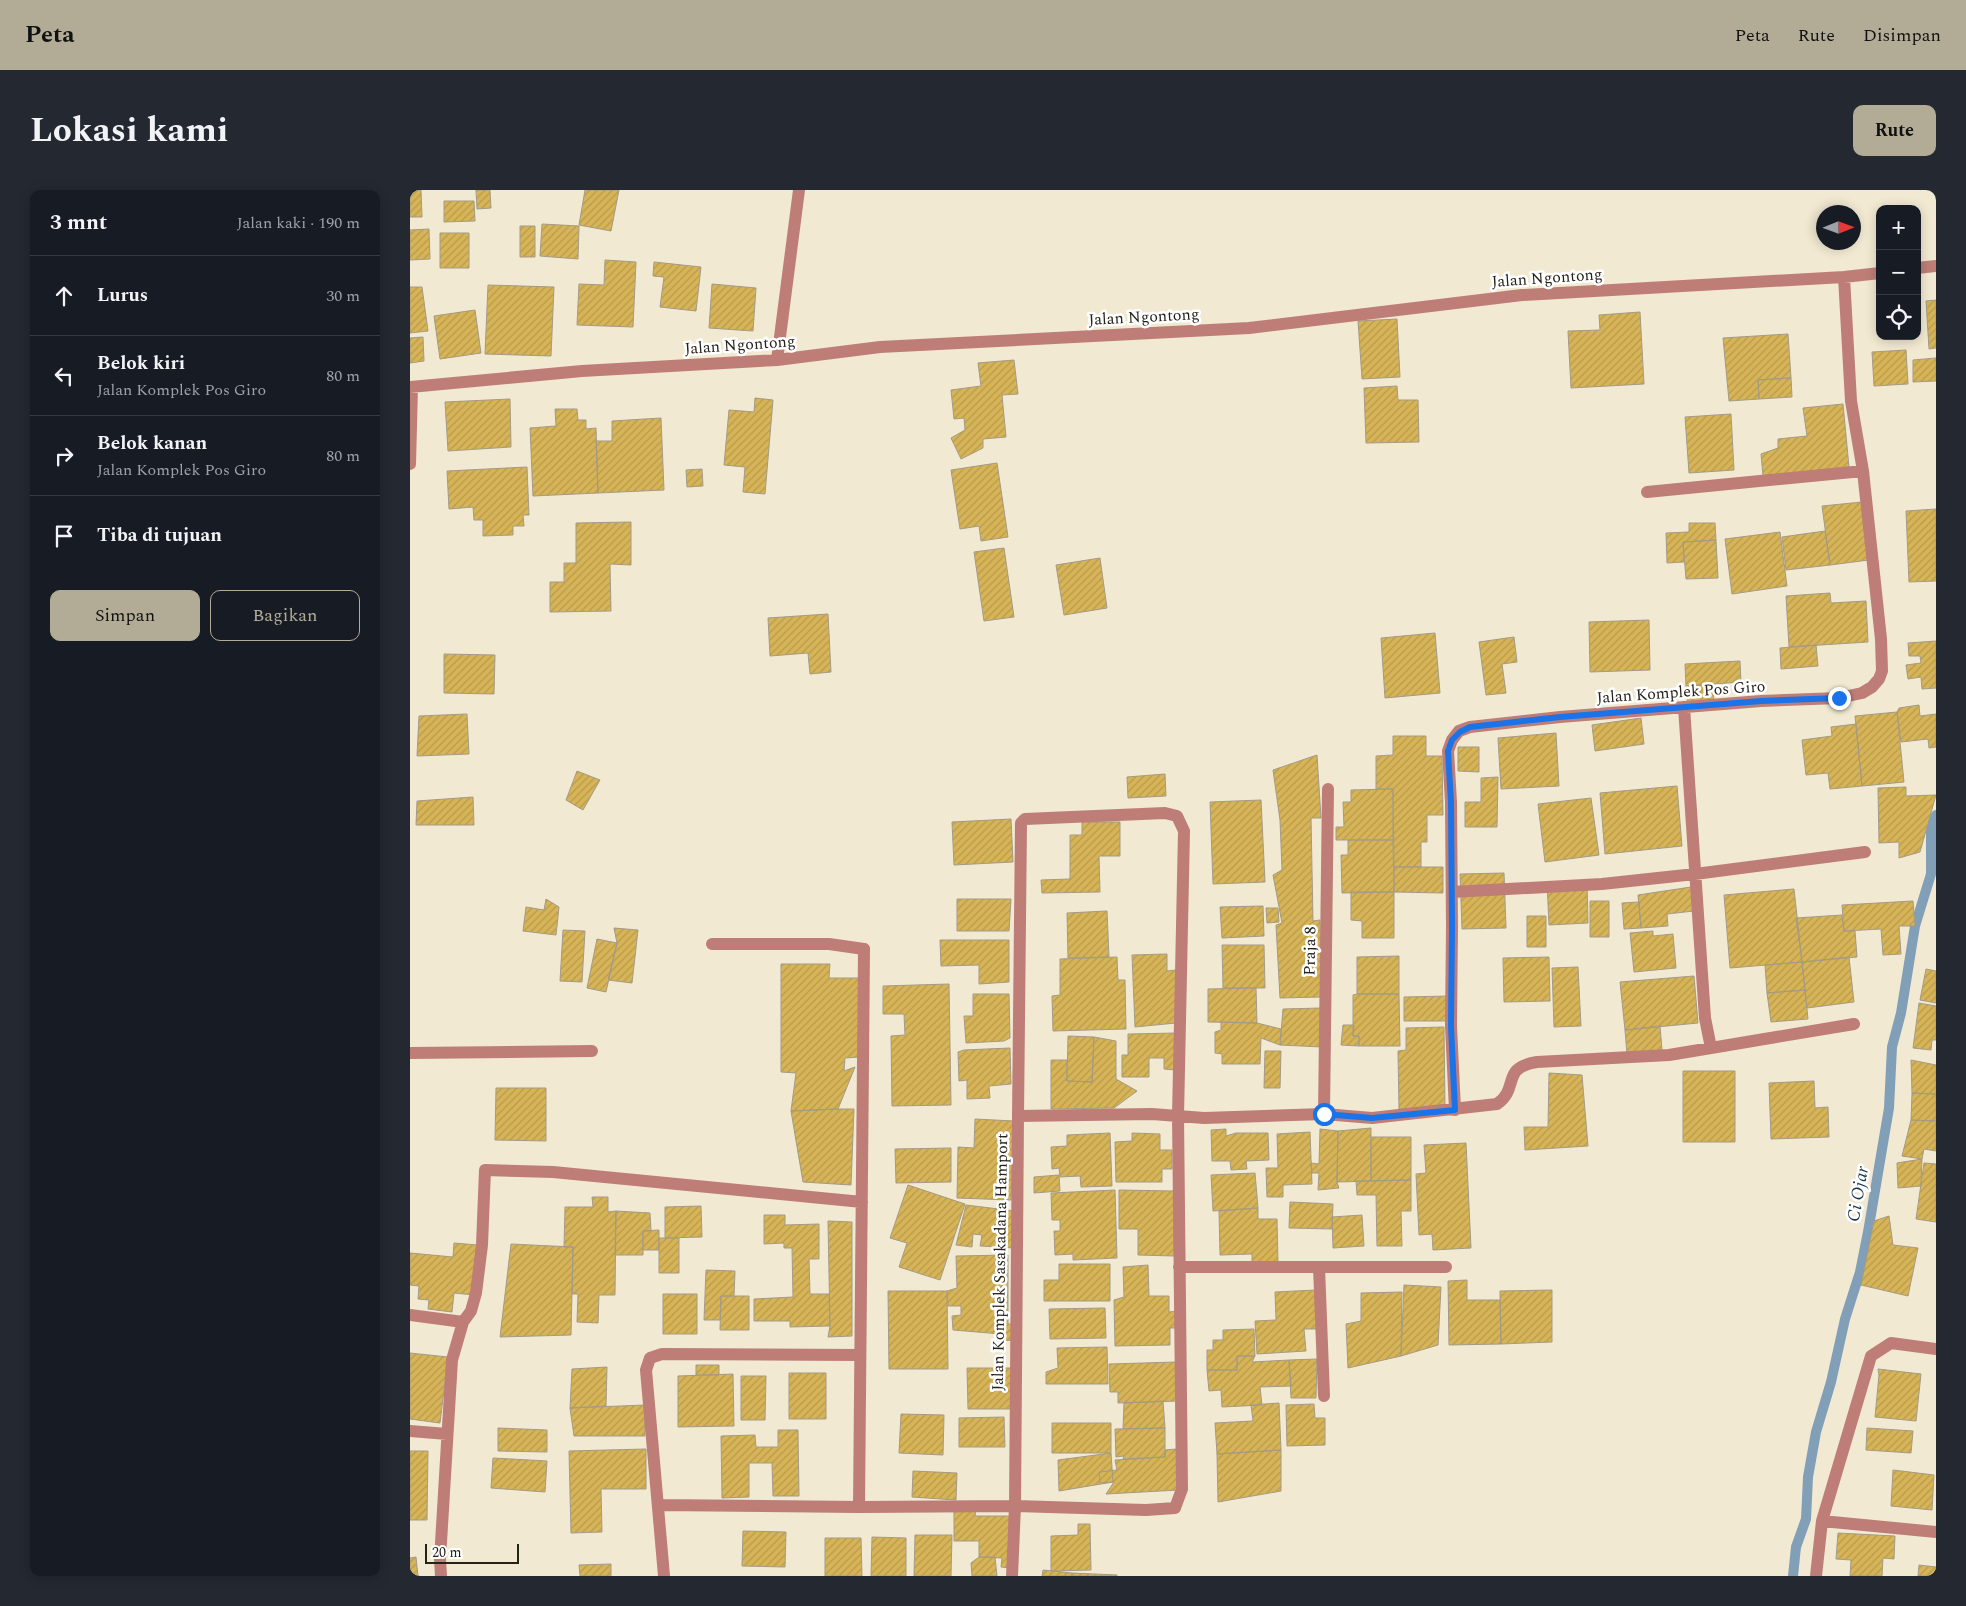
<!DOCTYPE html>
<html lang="id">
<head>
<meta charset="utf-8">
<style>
	:root { --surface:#171b24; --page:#242831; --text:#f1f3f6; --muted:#9ea1a6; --line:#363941; --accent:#b2ac97 }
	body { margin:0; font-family:Spectral,serif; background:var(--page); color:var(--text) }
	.controls { position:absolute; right:15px; top:15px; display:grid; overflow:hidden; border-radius:10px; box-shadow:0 2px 12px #0003 }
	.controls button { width:45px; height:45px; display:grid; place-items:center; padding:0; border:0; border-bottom:1px solid var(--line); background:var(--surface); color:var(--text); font:25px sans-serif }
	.compass { position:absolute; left:1406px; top:15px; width:45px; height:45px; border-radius:50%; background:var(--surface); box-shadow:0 2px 12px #0003; rotate:89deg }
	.scale { position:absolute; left:15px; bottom:12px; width:94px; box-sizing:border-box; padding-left:5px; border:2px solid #252219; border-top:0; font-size:14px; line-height:18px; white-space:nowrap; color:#252219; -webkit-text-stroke:4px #fff; paint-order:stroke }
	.stop { position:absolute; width:15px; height:15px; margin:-11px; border:4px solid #1a73e8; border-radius:50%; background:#fff }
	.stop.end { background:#1a73e8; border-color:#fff; box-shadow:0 1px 5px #0008 }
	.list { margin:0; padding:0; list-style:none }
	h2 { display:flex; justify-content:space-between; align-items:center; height:65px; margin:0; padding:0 20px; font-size:21px }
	h2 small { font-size:16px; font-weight:400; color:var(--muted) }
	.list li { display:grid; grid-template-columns:32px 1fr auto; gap:15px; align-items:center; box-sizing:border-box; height:80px; padding:0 20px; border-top:1px solid var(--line) }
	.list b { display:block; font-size:19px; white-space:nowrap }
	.list p { margin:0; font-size:16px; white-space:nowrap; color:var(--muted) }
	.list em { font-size:16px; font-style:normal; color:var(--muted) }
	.actions { display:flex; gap:10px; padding:15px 20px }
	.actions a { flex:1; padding:11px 0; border:1px solid var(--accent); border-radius:10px; text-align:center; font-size:18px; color:var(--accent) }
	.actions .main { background:var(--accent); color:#111 }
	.icon { flex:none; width:28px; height:28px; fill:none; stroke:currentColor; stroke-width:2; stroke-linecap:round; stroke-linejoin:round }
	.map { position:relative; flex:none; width:1526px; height:1386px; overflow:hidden; border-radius:10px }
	header { display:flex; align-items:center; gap:30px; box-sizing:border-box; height:70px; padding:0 25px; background:var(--accent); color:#111 }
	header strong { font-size:24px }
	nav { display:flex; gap:28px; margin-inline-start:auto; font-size:18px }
	.intro { display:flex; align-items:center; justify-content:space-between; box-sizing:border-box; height:120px; padding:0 30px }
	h1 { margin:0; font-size:35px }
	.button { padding:12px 22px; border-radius:10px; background:var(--accent); color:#111; font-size:18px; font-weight:700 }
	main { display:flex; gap:30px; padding:0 30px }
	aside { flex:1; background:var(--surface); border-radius:10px; box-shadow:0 2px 12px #0003 }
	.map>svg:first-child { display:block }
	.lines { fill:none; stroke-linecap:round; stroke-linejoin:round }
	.stream { stroke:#819fb7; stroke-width:10 }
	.building { fill:url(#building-hatch); stroke:#a39b86 }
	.service { stroke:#be7e77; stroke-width:12 }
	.minor { stroke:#be7e77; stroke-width:12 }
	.route { stroke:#1a73e8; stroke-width:6 }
	.labels { text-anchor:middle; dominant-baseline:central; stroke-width:5; stroke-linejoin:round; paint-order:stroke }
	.street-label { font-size:16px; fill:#252219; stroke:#fff }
	.water-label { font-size:18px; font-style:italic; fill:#193853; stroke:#fff }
</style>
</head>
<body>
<header>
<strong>Peta</strong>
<nav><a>Peta</a><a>Rute</a><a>Disimpan</a></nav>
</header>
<div class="intro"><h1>Lokasi kami</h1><a class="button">Rute</a></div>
<main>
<aside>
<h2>3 mnt<small>Jalan kaki · 190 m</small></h2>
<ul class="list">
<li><svg class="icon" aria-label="ahead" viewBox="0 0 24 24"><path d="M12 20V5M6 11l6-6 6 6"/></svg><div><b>Lurus</b></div><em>30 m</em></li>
<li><svg class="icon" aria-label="left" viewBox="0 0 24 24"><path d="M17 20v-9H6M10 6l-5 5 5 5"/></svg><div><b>Belok kiri</b><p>Jalan Komplek Pos Giro</p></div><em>80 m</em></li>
<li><svg class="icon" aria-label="right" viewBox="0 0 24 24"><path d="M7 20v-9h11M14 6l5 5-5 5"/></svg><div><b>Belok kanan</b><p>Jalan Komplek Pos Giro</p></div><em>80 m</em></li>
<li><svg class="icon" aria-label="arrive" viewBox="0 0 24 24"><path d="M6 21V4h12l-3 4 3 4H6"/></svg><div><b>Tiba di tujuan</b></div></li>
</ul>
<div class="actions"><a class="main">Simpan</a><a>Bagikan</a></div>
</aside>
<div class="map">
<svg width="1526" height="1386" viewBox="0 0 1526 1386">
	<defs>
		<pattern id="building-hatch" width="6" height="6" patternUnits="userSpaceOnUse" patternTransform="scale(1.25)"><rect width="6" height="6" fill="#d6b457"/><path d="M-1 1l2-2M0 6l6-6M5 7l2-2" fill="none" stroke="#b89a4b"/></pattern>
	</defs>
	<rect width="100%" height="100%" fill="#f2e9d2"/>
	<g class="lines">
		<path class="stream" d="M1383 1386 1386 1357 1396 1329 1398 1287 1406 1242 1421 1192 1435 1129 1450 1082 1458 1042 1479 918 1482 857 1491 823 1505 736 1521 684V639L1526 625"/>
	</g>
	<path class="building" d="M0 0H11L12 27H0Z
		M66 0H80L81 18 67 19Z
		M175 0H209L201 41 169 35Z
		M34 11H64L65 31 34 32Z
		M132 34 169 36 168 69 130 66Z
		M110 36H125V67H110Z
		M19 39 20 69 0 70V40Z
		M30 43H59V78H30Z
		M195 70 226 72 223 137 167 135 169 94 194 95Z
		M244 72 291 77 286 121 250 117 254 87 243 86Z
		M302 94 346 98 343 141 299 138Z
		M78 95 144 97 141 166 75 164Z
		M0 97H12L18 141 0 143Z
		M1526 110V158L1519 159 1516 111Z
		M65 120 71 163 30 169 24 126Z
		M1230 122 1234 194 1161 198 1158 141 1190 140 1189 125Z
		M987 129 990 187 952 189 948 131Z
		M1378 144 1381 188 1348 190 1349 209 1319 211 1313 148Z
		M13 147 14 171 0 173V148Z
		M1496 160 1498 194 1464 196 1462 162Z
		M1526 168V191L1503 192V170Z
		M604 170 608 204 592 205 596 247 573 249V258L551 269 541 248 555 240 554 228 544 229 541 200 571 196 568 173Z
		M1381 188 1382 207 1349 209 1348 190Z
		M987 196 988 210H1008L1009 252 956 253 954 198Z
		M345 208 363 210 355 304 333 302 335 277 314 275 319 220 344 222Z
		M100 209 101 257 38 261 35 212Z
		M1433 214 1439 277 1353 286 1351 264 1368 258V249L1397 246 1393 218Z
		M145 219H167L168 230H176V239L186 238 188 303 123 306 120 238 146 236Z
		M1321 224 1324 280 1279 283 1275 227Z
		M251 228 254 300 188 303 186 251H202V231Z
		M587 273 598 347 571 351 569 336 550 339 541 280Z
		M117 277 119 325H113L114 336H103V345L73 346V330H64L63 317 39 319 37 281Z
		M292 279 293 296 277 297 276 280Z
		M1452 312 1459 370 1420 375 1412 316Z
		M1526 319V391L1499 392 1496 321Z
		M221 332V375L200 374 201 421 140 422V392H154V373H166V333Z
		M1279 333H1305L1306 350 1273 352 1274 372 1257 373 1256 343 1279 342Z
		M1415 341 1420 375 1376 380 1372 347Z
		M1370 342 1377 396 1322 404 1315 349Z
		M1306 350 1308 388 1276 389 1273 352Z
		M594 358 604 427 574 431 564 362Z
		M690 368 697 418 654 425 646 375Z
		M1420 403 1421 413 1456 411 1458 452 1379 457 1376 406Z
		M418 424 421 482 400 484 398 463 360 466 358 428Z
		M1239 430 1240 480 1180 482 1179 432Z
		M1025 443 1030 503 975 508 971 448Z
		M1104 447 1107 472 1092 474 1096 503 1076 505 1069 452Z
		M1526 451V498L1512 499 1511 487 1498 489 1496 475 1511 473 1510 466H1499L1498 453Z
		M1406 455 1408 476 1371 479 1370 458Z
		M34 464 85 465 84 504 34 503Z
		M1330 471 1331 492 1276 496 1275 474Z
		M1303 494 1304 516 1278 518 1276 496Z
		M1509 515 1510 526 1526 524V557L1519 558 1518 549 1491 552 1487 522 1489 518Z
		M1487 522 1494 592 1452 596 1445 526Z
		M57 524 59 564 7 566 9 526Z
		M1231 528 1234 554 1185 561 1182 535Z
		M1446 534 1452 596 1420 599 1418 583 1396 585 1392 550 1422 546 1421 537Z
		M1146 543 1149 596 1091 599 1088 548Z
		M983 546H1016V566H1032L1033 625H1017V652H1011V677H984L983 599H966V566L983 565Z
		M1048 557H1069V582L1048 581Z
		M907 565 911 628H901L903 731 910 730 911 807 870 808 866 735 872 733 863 685 872 680 870 630 863 580Z
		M167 581 190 590 173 620 156 610Z
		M755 584 756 606 718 608 717 587Z
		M1088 587 1087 637H1055V612H1071V588Z
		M1267 596 1272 656 1195 664 1190 603Z
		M1496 597V606L1526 605 1510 662 1489 668V652L1469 653 1468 598Z
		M983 599V650H926V637H934L933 612H941V600Z
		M63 607 64 635H6L7 611Z
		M1181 608 1189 665 1135 672 1128 614Z
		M851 610 855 692 803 694 800 612Z
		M601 629 603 672 544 675 542 632Z
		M672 632H710V666H689L690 702 632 703 631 690 660 689V645H672Z
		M938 650H983L984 702 932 703 931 665H938Z
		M984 677H1033V703L984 702Z
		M1094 683 1096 738 1052 739 1050 684Z
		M1177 691 1178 733 1139 735 1137 692Z
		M1281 697 1284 721 1257 724 1258 736 1231 738 1228 705Z
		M1384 699 1392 772 1320 778 1314 705Z
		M941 702H984V748H952V731L941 730Z
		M136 709 149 717 146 745 113 741 116 717 134 720Z
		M547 709H601L599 741H547Z
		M1180 711H1199V747H1180Z
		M1503 711 1505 736H1489L1491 764 1473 765 1471 739 1434 741 1432 715Z
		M1229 712 1231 738 1214 739 1212 713Z
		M853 716 854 746 812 748 810 717Z
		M856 718H868L869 732 857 733Z
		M697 721 699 767 658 768 657 723Z
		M1432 725 1434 741H1445L1447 767 1392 772 1386 728Z
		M1117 726H1136V757H1117Z
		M204 738 228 740 222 793 198 790 207 753Z
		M153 740 175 741 172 792 150 791Z
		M1243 741V746L1263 744 1266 778 1224 782 1220 743Z
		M187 749 207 753 196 802 177 798Z
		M530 750H599V792L569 794V775L531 776Z
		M812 755H854L855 798H813Z
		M757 764V781L766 780V833L725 837 722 765Z
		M989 766V804H947V767Z
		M707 767 708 790H715L716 839 643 841 642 806 650 805V769Z
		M1139 767 1140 811 1094 812 1093 768Z
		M1439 767 1444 812 1397 818 1392 772Z
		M1392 772 1395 800 1357 803 1355 775Z
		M371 774H420L419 788H450V867L435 868 434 881 445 877 428 919 381 921 386 883 371 882Z
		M1168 777 1171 836 1144 837 1142 778Z
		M1516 779 1526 781V813L1510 810Z
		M1284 786 1288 833 1215 840 1210 792Z
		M539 794 541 915 482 916 481 846 495 845 494 824H473V796Z
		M846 798 847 833 798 832V799Z
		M1395 800 1398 829 1361 832 1357 803Z
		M563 804H599L600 848 594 851 556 853 554 826H563Z
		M947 804H989L990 856H949V846H943V805Z
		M1039 806V831H994V807Z
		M1509 813 1526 816V850H1522L1521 860 1503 858Z
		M911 818 912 857 870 855 873 819Z
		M811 832 847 833 871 839 870 855 851 848 850 874H812V864L805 863V842L811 840Z
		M933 835H944L943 846H949V856L931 855Z
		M1250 836 1252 860 1217 864 1215 840Z
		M1034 837 1035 918 989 919 988 861 996 860V838Z
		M766 843 765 880 754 879V868H739V887H712V865H718V844Z
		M658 846 684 847 682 892 657 891Z
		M684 847 706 851V889L727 901 704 918 641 919V870H657V891L682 892Z
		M600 858 601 894 579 896 580 908 557 909V890L549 891 548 862 554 860Z
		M855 861H871L870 898H854Z
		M1501 870 1526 875V904L1502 903Z
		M1273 881H1325V952H1273Z
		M1139 883 1172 885 1178 956 1115 960 1114 937H1138Z
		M1404 891 1405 918 1418 917 1419 947 1361 949 1359 893Z
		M86 898H136V951L85 950Z
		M1502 903 1526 904V931L1501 930Z
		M428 919H444L441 995 393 992 381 921Z
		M565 929 604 931 601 1010 547 1008 548 957 564 958Z
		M1501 930 1526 931V961L1514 959 1512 969 1492 966Z
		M961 938V991L927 992 928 941Z
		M816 939V946L826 943H858L859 970 836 971 837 979 821 980 820 971H802L801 940Z
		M910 939 928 941 927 992 929 998 908 1000 909 983H902L901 973 909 974Z
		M900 942 902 994 873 995V1007H857L856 978H868L867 944Z
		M700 943 702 996 671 997 670 986 650 987 649 978 642 979 641 957 657 956V945Z
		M722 943 750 944V960H762V979H752V992H706L705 952 722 951Z
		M961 947H1001V990L961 991Z
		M1056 953 1061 1058 1023 1060 1022 1044 1009 1045 1006 984 1016 983 1014 955Z
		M541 958V992L486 993 485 959Z
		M1512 969 1511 996 1488 998 1487 973Z
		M1514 973 1526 974V1032L1506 1029Z
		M845 983 848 1018 803 1021 801 985Z
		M649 985 650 1001 624 1003V987Z
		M1001 990V1021H991L992 1056H967L966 1005H947L946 991Z
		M498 995 555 1014 530 1090 489 1077 497 1053 480 1048Z
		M705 1000 707 1068 663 1070V1064L645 1065 644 1041H650V1030H642L641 1003Z
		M709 1000 764 1001V1066L728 1065V1039H709Z
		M182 1007H198V1022L206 1021 205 1105H189L188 1133 167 1132 168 1104H162L163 1057H154L155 1017H183Z
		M880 1012 923 1014 922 1039 879 1038Z
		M556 1015 605 1021 604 1058 570 1056 572 1045 563 1044 562 1057 546 1055Z
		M291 1016 292 1047 255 1048V1017Z
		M848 1018V1029H867L868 1072H842V1064L810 1065 809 1021Z
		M206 1021 240 1023 241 1041H233V1065H205Z
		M354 1025H375V1035L409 1034V1069H399L400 1104H419L420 1136 380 1137V1131H344V1109L383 1107 382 1058H374V1053L354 1054Z
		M952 1025 954 1056 923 1058 922 1027Z
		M1479 1026 1483 1055 1508 1058 1498 1106 1451 1095 1464 1031Z
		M418 1031 442 1032V1146L418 1147 420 1136Z
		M249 1040V1060H233V1041Z
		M249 1048H269V1083H249Z
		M44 1053 68 1055 64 1105 44 1103 42 1122 18 1119 19 1110 8 1109 9 1096 0 1095V1063L43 1067Z
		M101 1054 163 1057 161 1145 90 1147Z
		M598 1065V1134H604V1150L590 1151 591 1144 543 1140 542 1126 551 1125V1116H538L537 1101 547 1098 546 1066Z
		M649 1074H700V1111H634V1090H649Z
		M738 1075 739 1106H759V1122L768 1121V1138H760V1155L705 1156 704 1110 714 1107 713 1077Z
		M296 1080 325 1081 324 1106H311L310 1130H294Z
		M1057 1090V1110H1090L1091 1154 1039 1155 1038 1091Z
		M994 1095 1031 1097 1028 1155 991 1166Z
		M906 1100 908 1139H894L896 1161 847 1164 845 1131 866 1130 865 1102Z
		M1142 1100V1152L1091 1154 1090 1101Z
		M478 1101H537L538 1179H479Z
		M992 1102 991 1166 938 1178 936 1134 951 1131V1103Z
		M253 1104H287V1144H253Z
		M311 1106H339V1140H310Z
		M695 1118 696 1148 640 1149 639 1119Z
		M844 1139 845 1166H827V1180H797V1160H803V1150H813V1140Z
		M697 1157 698 1194H636V1182L648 1178 647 1158Z
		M0 1163 38 1167 30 1233 0 1229Z
		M827 1166H845L842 1172 879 1170 881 1196 850 1197 852 1215 812 1217 811 1200 799 1201 797 1180H827Z
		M907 1169 906 1208H881L879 1170Z
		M767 1172 769 1211 708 1213V1202H700L699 1174Z
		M286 1175H309V1185H286Z
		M197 1177 196 1216 160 1218 162 1179Z
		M557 1178H603V1219H558Z
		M1468 1179 1511 1184 1506 1231 1465 1227 1469 1185Z
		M379 1183H416V1229H379Z
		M323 1184 324 1236 268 1237V1186Z
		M331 1186H356L355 1230H331Z
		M753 1211 755 1238 713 1239 714 1213Z
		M869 1213 871 1260 807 1264 805 1233 843 1231 841 1215Z
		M904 1214 905 1228H915V1255L877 1256 876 1215Z
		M235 1215V1246H164L160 1218Z
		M491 1224 534 1225 533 1265 489 1263Z
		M594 1227 595 1257H549V1228Z
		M642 1233H701V1263H642Z
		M88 1238 137 1240V1262L88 1261Z
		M755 1238V1267L713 1269 714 1266 706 1267 705 1239Z
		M1457 1238 1503 1241 1501 1263 1456 1260Z
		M368 1240H388L389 1306H363L362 1273H339V1307L312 1308 311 1246 345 1245 346 1257H368Z
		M236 1259V1299H191L192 1342 161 1343 159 1261Z
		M766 1259 769 1300 696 1304 704 1292 690 1293 689 1282 707 1280 705 1270 755 1267V1260Z
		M871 1260V1301L808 1312 807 1264Z
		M0 1261H18L17 1330H0Z
		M701 1263 703 1292 649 1301 648 1270Z
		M83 1268 137 1271 135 1302 81 1298Z
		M1483 1280 1524 1285 1522 1320 1481 1316Z
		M503 1281 547 1283 546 1310 502 1307Z
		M544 1319H566L565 1326H601L600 1378 591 1377 592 1368 569 1367V1351H544Z
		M668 1334H680L681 1380 641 1381V1346L668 1345Z
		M333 1341 376 1342 375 1377 332 1376Z
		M1428 1343 1485 1346 1484 1369 1473 1368 1472 1386H1440L1441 1370 1426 1369Z
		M505 1345H542L541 1386H504Z
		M462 1347 496 1348V1386H461Z
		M415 1348H451L452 1386H415Z
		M6 1367 8 1386H0V1368Z
		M569 1367H585L587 1386H562L561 1373Z
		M201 1374V1386H170L169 1375Z
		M1509 1375 1526 1377V1386H1508Z
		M633 1380 662 1383V1386H632Z
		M662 1383 707 1385V1386H662Z"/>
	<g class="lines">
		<path class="service" d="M302 754H419L454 759"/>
		<path class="minor" d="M1507 78 1526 76
			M367 170 389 0
			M0 197 172 181 367 170 470 157 839 138 1112 105 1434 87 1470 83
			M0 274 2 197
			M1237 302 1453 281
			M1042 702 1192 694 1285 684 1455 662
			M1301 858 1444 834
			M0 863 182 861
			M1045 920 1041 836 1042 737 1041 612 1038 561 1042 550 1049 541 1060 537 1150 527 1351 511 1429 508 1452 503 1462 497 1469 489 1472 481 1471 449 1453 281 1441 211 1434 87
			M914 924 918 599
			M769 1077H1036
			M909 1077 914 1206
			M0 1125 53 1132
			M0 1241 37 1244
			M248 1315 449 1317 605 1316 736 1320 765 1318 772 1299 768 926 774 641 767 626 755 623 615 629 611 633 608 926
			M449 1317 454 759
			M1412 1331 1526 1342
			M31 1386 30 1369 42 1170 53 1132 61 1121 66 1103 72 1055 75 980 143 982 452 1012
			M254 1386 236 1180 240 1168 252 1164 450 1165
			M602 1386 605 1316 608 926 742 924 794 928 914 924 962 928 1087 914C1110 898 1090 878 1127 872L1259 865 1301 858 1295 828 1274 517
			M1406 1386 1412 1331 1461 1166 1481 1153 1526 1159"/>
	</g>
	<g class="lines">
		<path class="route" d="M914 924 962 928 1045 920 1041 836 1042 737 1041 612 1038 561 1042 550 1050 542 1060 537 1150 527 1351 511 1429 508"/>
	</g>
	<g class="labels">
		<g class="street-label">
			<text transform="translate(1137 88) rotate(-4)">Jalan Ngontong</text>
			<text transform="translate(734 127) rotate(-3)">Jalan Ngontong</text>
			<text transform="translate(330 155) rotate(-4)">Jalan Ngontong</text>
			<text transform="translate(1271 502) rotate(-4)">Jalan Komplek Pos Giro</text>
			<text transform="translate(900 761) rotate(-89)">Praja 8</text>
			<text transform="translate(590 1072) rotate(-89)">Jalan Komplek Sasakadana Hamport</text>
		</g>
		<g class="water-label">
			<text transform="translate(1448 1004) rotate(-80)">Ci Ojar</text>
		</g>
	</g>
</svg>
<div class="controls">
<button>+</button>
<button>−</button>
<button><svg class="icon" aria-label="locate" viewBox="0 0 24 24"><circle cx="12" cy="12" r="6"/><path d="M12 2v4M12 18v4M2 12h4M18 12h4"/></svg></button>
</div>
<svg class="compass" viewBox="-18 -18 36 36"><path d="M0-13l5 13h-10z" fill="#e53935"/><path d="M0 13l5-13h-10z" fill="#9ea1a6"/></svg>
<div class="scale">20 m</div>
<div class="stop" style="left:914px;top:924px"></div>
<div class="stop end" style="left:1429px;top:508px"></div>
</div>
</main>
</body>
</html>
